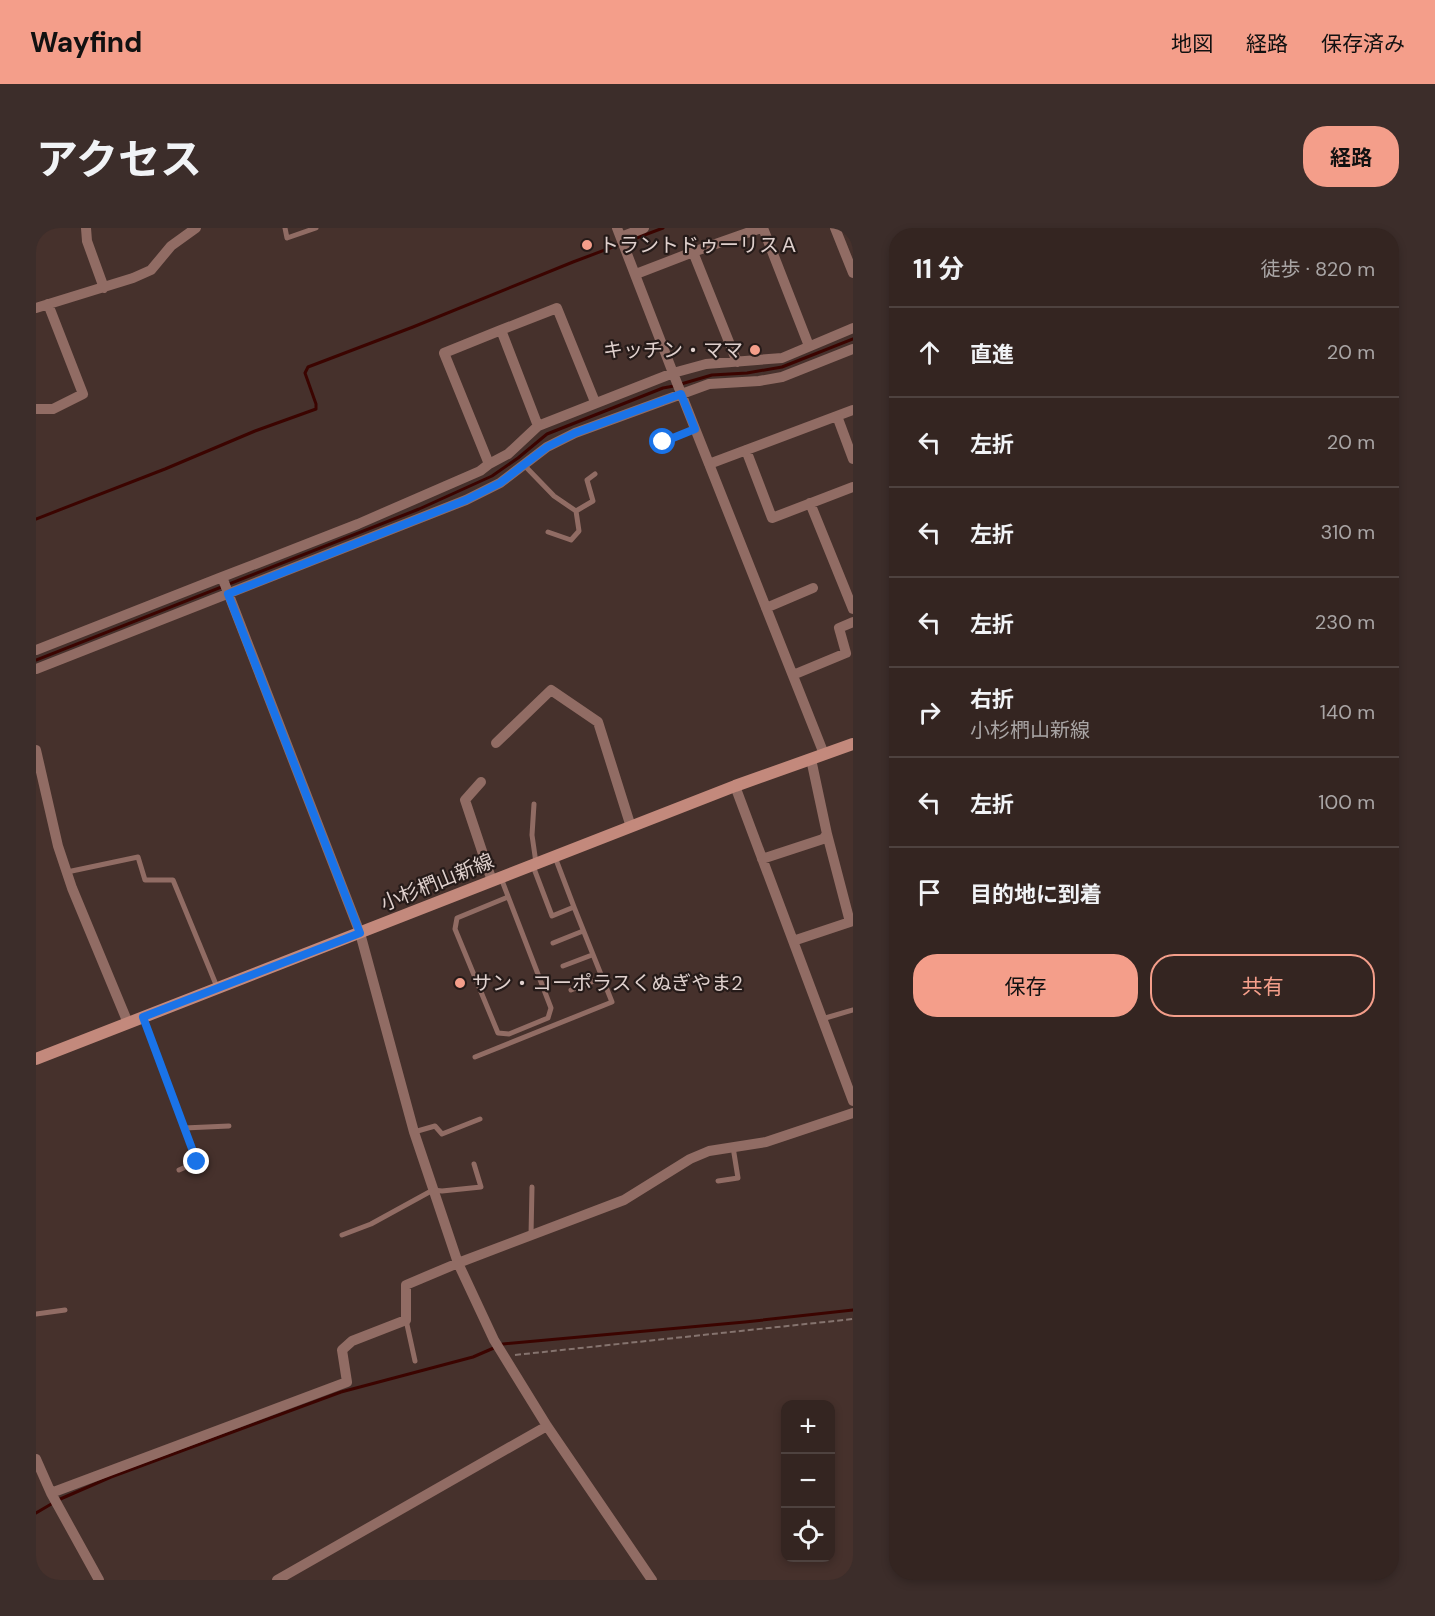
<!DOCTYPE html>
<html lang="ja">
<head>
<meta charset="utf-8">
<style>
	:root { --surface:#342521; --page:#3c2d2a; --text:#f1f3f6; --muted:#a9a5a5; --line:#4e423f; --accent:#f49e8a }
	body { margin:0; font-family:"DM Sans","Noto Sans JP",sans-serif; background:var(--page); color:var(--text) }
	.controls { position:absolute; right:18px; bottom:18px; display:grid; overflow:hidden; border-radius:12px; box-shadow:0 3px 9px #0003 }
	.controls button { width:54px; height:54px; display:grid; place-items:center; padding:0; border:0; border-bottom:2px solid var(--line); background:var(--surface); color:var(--text); font:30px sans-serif }
	.stop { position:absolute; width:18px; height:18px; margin:-14px; border:4px solid #1a73e8; border-radius:50%; background:#fff }
	.stop.end { background:#1a73e8; border-color:#fff; box-shadow:0 2px 6px #0008 }
	.list { margin:0; padding:0; list-style:none }
	h2 { display:flex; justify-content:space-between; align-items:center; height:78px; margin:0; padding:0 24px; font-size:26px }
	h2 small { font-size:20px; font-weight:400; color:var(--muted) }
	.list li { display:grid; grid-template-columns:39px 1fr auto; gap:18px; align-items:center; box-sizing:border-box; height:90px; padding:0 24px; border-top:2px solid var(--line) }
	.list b { display:block; font-size:22px; white-space:nowrap }
	.list p { margin:0; font-size:20px; white-space:nowrap; color:var(--muted) }
	.list em { font-size:20px; font-style:normal; color:var(--muted) }
	.actions { display:flex; gap:12px; padding:18px 24px }
	.actions a { flex:1; padding:14px 0; border:2px solid var(--accent); border-radius:24px; text-align:center; font-size:21px; color:var(--accent) }
	.actions .main { background:var(--accent); color:#111 }
	.icon { flex:none; width:33px; height:33px; fill:none; stroke:currentColor; stroke-width:2; stroke-linecap:round; stroke-linejoin:round }
	.map { position:relative; flex:none; width:817px; height:1352px; overflow:hidden; border-radius:24px }
	header { display:flex; align-items:center; gap:36px; box-sizing:border-box; height:84px; padding:0 30px; background:var(--accent); color:#111 }
	header strong { font-size:28px }
	nav { display:flex; gap:33px; margin-inline-start:auto; font-size:21px }
	.intro { display:flex; align-items:center; justify-content:space-between; box-sizing:border-box; height:144px; padding:0 36px }
	h1 { margin:0; font-size:42px }
	.button { padding:15px 27px; border-radius:24px; background:var(--accent); color:#111; font-size:21px; font-weight:700 }
	main { display:flex; gap:36px; padding:0 36px }
	aside { flex:1; background:var(--surface); border-radius:24px; box-shadow:0 3px 9px #0003 }
	.map>svg:first-child { display:block }
	.lines { fill:none; stroke-linecap:round; stroke-linejoin:round }
	.stream { stroke:#3b0400; stroke-width:3 }
	.path { stroke:#85736e; stroke-width:2; stroke-dasharray:6 3; stroke-linecap:butt }
	.lane { stroke:#916c64; stroke-width:5 }
	.street { stroke:#916c64; stroke-width:10 }
	.secondary { stroke:#c3897c; stroke-width:12 }
	.route { stroke:#1a73e8; stroke-width:8 }
	.poi-dot { fill:#f49e8a; stroke:#261b19; stroke-width:2 }
	.labels { text-anchor:middle; dominant-baseline:central; stroke-width:4.5; stroke-linejoin:round; paint-order:stroke }
	.poi-label { font-size:20px; fill:#dfd0cd; stroke:#261b19; text-anchor:start }
	.street-label { font-size:20px; fill:#dfd0cd; stroke:#261b19 }
</style>
</head>
<body>
<header>
<strong>Wayfind</strong>
<nav><a>地図</a><a>経路</a><a>保存済み</a></nav>
</header>
<div class="intro"><h1>アクセス</h1><a class="button">経路</a></div>
<main>
<div class="map">
<svg width="817" height="1352" viewBox="0 0 817 1352">
	<rect width="100%" height="100%" fill="#46312c"/>
	<g class="lines">
		<path class="stream" d="M645 156 676 147 711 145 746 139 817 111
			M0 291 129 241 219 203 280 181V176L269 145 272 139 377 99 537 34 627 0
			M0 432 383 281 456 248 482 230 511 206 627 160 638 158
			M22 1272 75 1249 305 1164 437 1129 467 1116 709 1094 817 1082
			M0 1285 17 1275"/>
		<path class="path" d="M479 1127 817 1091"/>
		<path class="lane" d="M249 0 251 10 280 0
			M627 214 659 201
			M488 237 518 268 540 283 557 273 551 252 559 246
			M512 304 535 312 543 303 540 283
			M498 576 496 607 500 635
			M497 638 516 688 538 679 519 629
			M31 644 102 629 109 652H137L181 759
			M465 650 515 780 512 790 473 806 462 805 419 701 421 690 472 669
			M517 715 547 703
			M527 738 556 727
			M535 762 566 750
			M107 789 144 888 148 900 193 898
			M786 791 817 782
			M439 829 576 774 538 679
			M378 904 399 898 406 906 444 891
			M143 942 161 934 148 900
			M682 953 702 950 697 919
			M306 1007 335 996 397 962 406 963 445 959 438 936
			M495 1007 496 959
			M0 1086 29 1082
			M370 1092 379 1133"/>
		<path class="street" d="M50 0 51 13 68 60
			M581 0 637 145 788 526
			M727 0 773 118
			M799 0 817 45
			M585 9 608 0
			M657 24 701 134
			M600 46 657 24 725 0
			M0 80 97 50 115 42 135 18 160 0
			M465 102 521 80 559 174
			M0 181H17L47 166 12 76
			M801 188 817 231
			M502 198 472 226 453 236 408 125 465 102 502 198 637 145 670 136 746 130 817 100
			M710 222 736 290 817 259
			M673 236 817 182
			M774 275 817 381
			M186 349 322 296 444 243 453 236
			M730 380 777 360
			M0 422 186 349 324 705 378 904 422 1035 458 1112 511 1198 616 1352
			M0 441 430 272 464 255 511 219 539 205 673 156 723 153 746 149 817 121
			M757 447 810 425 803 400 817 394
			M460 515 515 462 562 494 595 599
			M0 522 22 618 36 660 92 795
			M445 554 429 572 456 653
			M699 558 817 873
			M791 606 814 694
			M726 631 787 611 791 606 775 531
			M757 713 817 693
			M0 1231 15 1265 63 1352
			M15 1265 311 1154 306 1122 316 1113 370 1092V1057L422 1035 588 972 654 931 673 923 730 914 817 885
			M241 1352 511 1198"/>
		<path class="secondary" d="M0 831 699 558 817 516"/>
	</g>
	<g class="lines">
		<path class="route" d="M161 934 107 789 324 705 192 366 430 272 464 255 511 219 539 205 645 166 659 201 627 214"/>
	</g>
	<g class="poi-dot">
		<circle cx="551" cy="17" r="6"/>
		<circle cx="719" cy="122" r="6"/>
		<circle cx="424" cy="755" r="6"/>
	</g>
	<g class="labels">
		<g class="poi-label">
			<text x="563" y="17">トラントドゥーリスＡ</text>
			<text x="707" y="122" text-anchor="end">キッチン・ママ</text>
			<text x="436" y="755">サン・コーポラスくぬぎやま2</text>
		</g>
		<g class="street-label">
			<text transform="translate(401 654) rotate(-22)">小杉椚山新線</text>
		</g>
	</g>
</svg>
<div class="controls">
<button>+</button>
<button>−</button>
<button><svg class="icon" aria-label="locate" viewBox="0 0 24 24"><circle cx="12" cy="12" r="6"/><path d="M12 2v4M12 18v4M2 12h4M18 12h4"/></svg></button>
</div>
<div class="stop" style="left:627px;top:214px"></div>
<div class="stop end" style="left:161px;top:934px"></div>
</div>
<aside>
<h2>11 分<small>徒歩 · 820 m</small></h2>
<ul class="list">
<li><svg class="icon" aria-label="ahead" viewBox="0 0 24 24"><path d="M12 20V5M6 11l6-6 6 6"/></svg><div><b>直進</b></div><em>20 m</em></li>
<li><svg class="icon" aria-label="left" viewBox="0 0 24 24"><path d="M17 20v-9H6M10 6l-5 5 5 5"/></svg><div><b>左折</b></div><em>20 m</em></li>
<li><svg class="icon" aria-label="left" viewBox="0 0 24 24"><path d="M17 20v-9H6M10 6l-5 5 5 5"/></svg><div><b>左折</b></div><em>310 m</em></li>
<li><svg class="icon" aria-label="left" viewBox="0 0 24 24"><path d="M17 20v-9H6M10 6l-5 5 5 5"/></svg><div><b>左折</b></div><em>230 m</em></li>
<li><svg class="icon" aria-label="right" viewBox="0 0 24 24"><path d="M7 20v-9h11M14 6l5 5-5 5"/></svg><div><b>右折</b><p>小杉椚山新線</p></div><em>140 m</em></li>
<li><svg class="icon" aria-label="left" viewBox="0 0 24 24"><path d="M17 20v-9H6M10 6l-5 5 5 5"/></svg><div><b>左折</b></div><em>100 m</em></li>
<li><svg class="icon" aria-label="arrive" viewBox="0 0 24 24"><path d="M6 21V4h12l-3 4 3 4H6"/></svg><div><b>目的地に到着</b></div></li>
</ul>
<div class="actions"><a class="main">保存</a><a>共有</a></div>
</aside>
</main>
</body>
</html>
